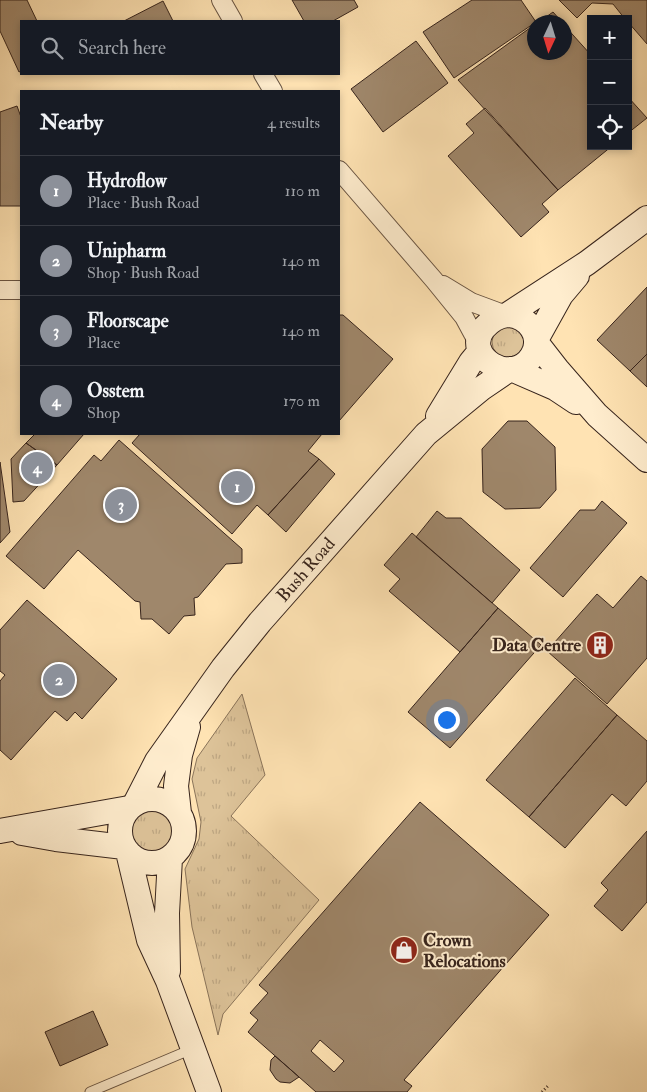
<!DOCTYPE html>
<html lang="en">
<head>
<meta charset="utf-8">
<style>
	:root { --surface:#171b24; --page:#242831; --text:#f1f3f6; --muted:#9ea1a6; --line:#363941; --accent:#8c9099 }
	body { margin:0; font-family:"IM FELL Double Pica",serif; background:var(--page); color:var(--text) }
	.controls { position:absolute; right:15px; top:15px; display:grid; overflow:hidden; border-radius:0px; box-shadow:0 2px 8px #0003 }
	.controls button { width:45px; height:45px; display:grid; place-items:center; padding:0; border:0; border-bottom:1px solid var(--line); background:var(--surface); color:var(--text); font:25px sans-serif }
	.compass { position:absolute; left:527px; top:15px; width:45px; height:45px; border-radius:50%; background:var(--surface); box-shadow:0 2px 8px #0003; rotate:184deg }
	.you { position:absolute; left:446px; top:719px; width:18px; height:18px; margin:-12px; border:4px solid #fff; border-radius:50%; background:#1a73e8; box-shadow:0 0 0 8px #1a73e833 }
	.badge { display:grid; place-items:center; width:32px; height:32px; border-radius:50%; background:var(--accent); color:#fff; font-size:16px; font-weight:700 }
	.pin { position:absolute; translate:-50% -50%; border:2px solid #fff; box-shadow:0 1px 5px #0006 }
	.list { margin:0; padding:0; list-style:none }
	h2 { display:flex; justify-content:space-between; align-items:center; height:65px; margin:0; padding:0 20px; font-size:21px }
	h2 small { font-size:16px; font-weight:400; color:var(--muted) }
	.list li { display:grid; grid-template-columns:32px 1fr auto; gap:15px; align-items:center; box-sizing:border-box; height:70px; padding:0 20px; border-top:1px solid var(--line) }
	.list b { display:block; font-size:19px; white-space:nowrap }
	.list p { margin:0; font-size:16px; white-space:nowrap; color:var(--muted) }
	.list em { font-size:16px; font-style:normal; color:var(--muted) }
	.icon { flex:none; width:28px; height:28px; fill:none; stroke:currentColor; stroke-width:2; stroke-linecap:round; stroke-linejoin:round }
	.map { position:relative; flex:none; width:647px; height:1092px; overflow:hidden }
	.search { position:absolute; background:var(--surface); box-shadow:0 2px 8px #0003; left:20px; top:20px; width:320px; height:55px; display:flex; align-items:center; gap:12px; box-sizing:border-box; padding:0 18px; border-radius:0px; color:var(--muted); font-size:19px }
	.panel { position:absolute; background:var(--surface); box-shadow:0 2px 8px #0003; left:20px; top:90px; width:320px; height:345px; border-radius:0px }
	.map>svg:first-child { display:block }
	.grass { fill:url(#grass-tufts); stroke:#8a745a }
	.building { fill:#9f876b; stroke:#37241c; fill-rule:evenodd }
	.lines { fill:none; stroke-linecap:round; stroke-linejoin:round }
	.service-casing { stroke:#695442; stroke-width:11 }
	.minor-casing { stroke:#695442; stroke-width:20 }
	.secondary-casing { stroke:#37241c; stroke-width:26 }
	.path { stroke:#37241c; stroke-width:3; stroke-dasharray:1 2.5; stroke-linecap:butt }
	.service { stroke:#ffedce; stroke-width:9 }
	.minor { stroke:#ffedce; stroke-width:18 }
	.secondary { stroke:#ffedce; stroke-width:24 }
	.labels { text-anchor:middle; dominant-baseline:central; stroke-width:4; stroke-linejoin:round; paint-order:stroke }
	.street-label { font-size:18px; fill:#37241c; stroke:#ffedce }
	.poi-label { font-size:18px; font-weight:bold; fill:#37241c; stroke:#ffedce; text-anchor:end }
</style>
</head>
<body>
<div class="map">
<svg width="647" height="1092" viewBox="0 0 647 1092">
	<defs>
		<pattern id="grass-tufts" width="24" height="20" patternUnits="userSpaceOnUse" patternTransform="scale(1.25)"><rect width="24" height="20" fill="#ddc399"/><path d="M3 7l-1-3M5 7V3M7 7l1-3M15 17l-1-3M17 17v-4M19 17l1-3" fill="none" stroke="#bea783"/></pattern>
	</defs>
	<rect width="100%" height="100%" fill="#ffe3b3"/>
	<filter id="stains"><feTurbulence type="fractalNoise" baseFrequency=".004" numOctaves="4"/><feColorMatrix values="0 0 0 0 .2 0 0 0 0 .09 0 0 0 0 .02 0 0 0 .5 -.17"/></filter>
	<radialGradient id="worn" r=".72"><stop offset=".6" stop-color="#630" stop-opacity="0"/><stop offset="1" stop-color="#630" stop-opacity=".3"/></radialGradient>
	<path class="grass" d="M492 342a16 16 0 1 1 32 0a16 16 0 1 1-32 0Z
		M242 694 265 775 231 816 319 900 223 1014 218 1035 192 927 185 869 199 839 201 822 192 779 197 758Z
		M129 830a22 22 0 1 1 44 0a22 22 0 1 1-44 0Z"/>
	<path class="building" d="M0 0H27L37 21H21V71L19 72 0 31Z
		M292 0H354L358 7 333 21H304Z
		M472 0H521L536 22 454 78 423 32Z
		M559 0H647V44L628 22V19H625L613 4 592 3 577 18Z
		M163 1 173 21H124Z
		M553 12 562 22H539Z
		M534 25V52H564V25L591 55V146H612L558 190 458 80Z
		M416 41 448 83 383 132 351 89Z
		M628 97 647 118 628 133Z
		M17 106 21 117V206H0V112Z
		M485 108 558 190 542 204 549 212 521 237 448 156 474 133 466 124Z
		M647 287V354L630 371 597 340Z
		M339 315H343L393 359 339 421Z
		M647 354V387L630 371Z
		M508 421H527L555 447 556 490 540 508 505 509 483 492 482 449Z
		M35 434H84L57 465 26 443Z
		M140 434H322L308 451 319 459 268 515 257 505 232 534 132 443Z
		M119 440 242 549V563L226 564 198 597 194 598 195 615 184 616 169 634 152 619H141L140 602 135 601 78 550 44 589 6 556 94 455 101 461Z
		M26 443 57 465 24 501 13 502 11 459Z
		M319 459 335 474 286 532 268 515Z
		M0 462 10 532 0 543Z
		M602 501 627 523 563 597 530 568 580 510H595Z
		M437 511 446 518H461L520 570 492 603 416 537Z
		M412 533 498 608 460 652 389 591 400 579 384 565Z
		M641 576 647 581V658L607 704 547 651 597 594 613 608Z
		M27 600 117 679 82 719 75 712 67 721 55 711 11 760 0 750V681L5 675 0 671V630Z
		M498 608 541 645 450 748 408 712Z
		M575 678 617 715 529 817 486 780Z
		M617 715 647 741V781L626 806 612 794 565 848 529 817Z
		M420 802 549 915 404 1080 412 1086 407 1092H316L248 1032 258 1020 250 1013 268 993 259 985ZM320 1040 344 1061 334 1072 311 1051Z
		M647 831V902L622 931 594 906 608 890 601 883Z
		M93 1011 108 1045 60 1066 45 1032Z
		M275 1056 299 1077 290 1083 280 1082 276 1079 270 1070 271 1060Z"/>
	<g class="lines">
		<g class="service-casing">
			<path id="service" d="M90 1092 192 1049"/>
		</g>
		<g class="minor-casing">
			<path id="minor" d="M221 0 233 21
				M263 74 273 91
				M339 170 434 280 464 317 478 343
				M443 285 471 302 506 315
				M0 290H21"/>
		</g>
		<g class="secondary-casing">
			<path id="secondary" d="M507 315C528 316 544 336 532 356 512 388 461 356 484 328 491 320 498 316 507 315Z
				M507 315 587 263 647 218
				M536 340 561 295 577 276
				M536 342 557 369 597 415 647 460
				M511 369 555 388 576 402
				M438 416 471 362 480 351
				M120 831a32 32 0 1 1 64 0a32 32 0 1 1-64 0Z
				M135 804 157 761 223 668 260 622 426 434 482 388 510 369
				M179 813 176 786 180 755 188 727
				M0 831 129 808
				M22 833 56 839 124 847
				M128 852 149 940 168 981 209 1092
				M168 971 167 913 170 858"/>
		</g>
		<path class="path" d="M542 1092 548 1086"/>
		<use href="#service" class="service"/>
		<use href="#minor" class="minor"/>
		<use href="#secondary" class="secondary"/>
	</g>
	<defs>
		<g id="building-disc" transform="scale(1.4375)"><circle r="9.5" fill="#8f2418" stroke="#ffedce"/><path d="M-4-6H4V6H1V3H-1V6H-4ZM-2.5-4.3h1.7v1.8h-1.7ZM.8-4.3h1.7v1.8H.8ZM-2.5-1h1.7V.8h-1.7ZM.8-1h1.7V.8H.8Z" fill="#fff"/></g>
		<g id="shop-disc" transform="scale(1.4375)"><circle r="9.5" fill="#8f2418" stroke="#ffedce"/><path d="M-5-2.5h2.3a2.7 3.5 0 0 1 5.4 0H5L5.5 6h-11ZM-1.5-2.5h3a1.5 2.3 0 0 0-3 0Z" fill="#fff"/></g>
	</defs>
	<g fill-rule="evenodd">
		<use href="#building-disc" x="600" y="645"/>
		<use href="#shop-disc" x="404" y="950"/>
	</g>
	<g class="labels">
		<g class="street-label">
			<text transform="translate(306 570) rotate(-49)">Bush Road</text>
		</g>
		<g class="poi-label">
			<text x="581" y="645">Data Centre</text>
			<text x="423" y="940" text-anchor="start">Crown<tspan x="423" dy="21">Relocations</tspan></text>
		</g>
	</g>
	<rect width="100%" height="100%" filter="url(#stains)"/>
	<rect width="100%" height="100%" fill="url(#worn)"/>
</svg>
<div class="controls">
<button>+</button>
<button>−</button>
<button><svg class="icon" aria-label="locate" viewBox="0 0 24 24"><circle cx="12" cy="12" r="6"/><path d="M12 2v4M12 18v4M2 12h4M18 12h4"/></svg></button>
</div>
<svg class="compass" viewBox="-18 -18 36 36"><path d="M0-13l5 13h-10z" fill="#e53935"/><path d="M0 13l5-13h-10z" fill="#9ea1a6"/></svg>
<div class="you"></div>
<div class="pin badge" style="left:237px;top:487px">1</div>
<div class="pin badge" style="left:59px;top:680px">2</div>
<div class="pin badge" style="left:121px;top:505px">3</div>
<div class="pin badge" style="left:37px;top:468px">4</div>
<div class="search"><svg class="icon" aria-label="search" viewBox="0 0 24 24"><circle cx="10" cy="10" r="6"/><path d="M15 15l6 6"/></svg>Search here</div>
<section class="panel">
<h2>Nearby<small>4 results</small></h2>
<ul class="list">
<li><span class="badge">1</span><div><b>Hydroflow</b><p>Place · Bush Road</p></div><em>110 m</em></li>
<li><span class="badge">2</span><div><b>Unipharm</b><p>Shop · Bush Road</p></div><em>140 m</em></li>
<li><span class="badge">3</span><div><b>Floorscape</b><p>Place</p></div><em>140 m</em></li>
<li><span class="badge">4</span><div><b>Osstem</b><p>Shop</p></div><em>170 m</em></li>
</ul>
</section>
</div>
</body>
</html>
